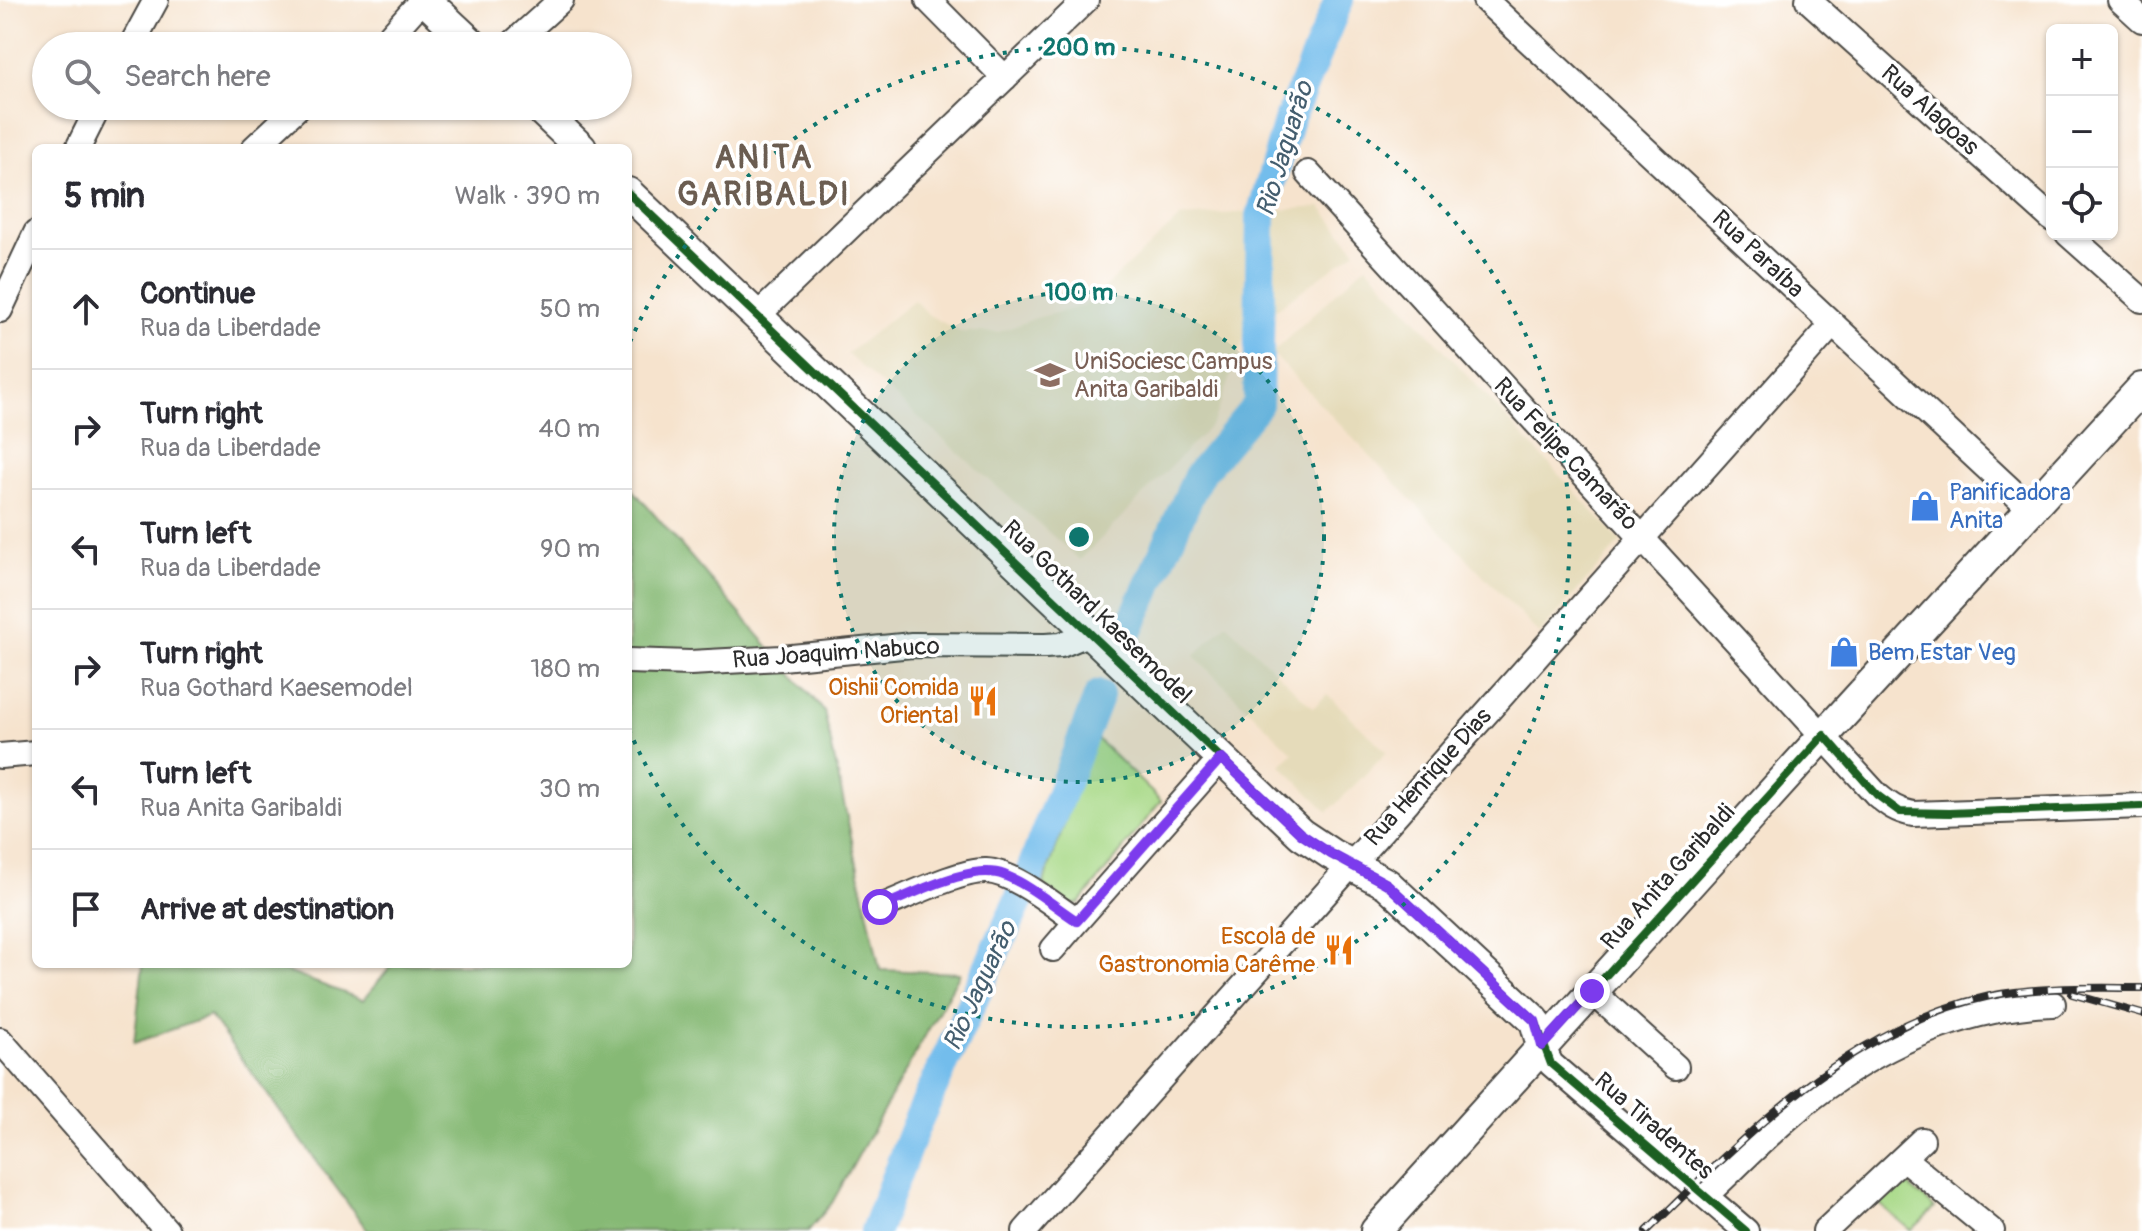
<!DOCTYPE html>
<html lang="en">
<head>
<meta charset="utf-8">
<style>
	:root { --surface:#fff; --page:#f7f7f7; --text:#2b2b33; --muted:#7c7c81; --line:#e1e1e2 }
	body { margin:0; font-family:Pangolin,sans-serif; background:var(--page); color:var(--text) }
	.controls { position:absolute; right:24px; top:24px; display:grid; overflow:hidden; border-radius:12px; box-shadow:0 2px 6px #0004 }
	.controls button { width:72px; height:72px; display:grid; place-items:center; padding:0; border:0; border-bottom:2px solid var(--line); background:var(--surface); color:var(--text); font:40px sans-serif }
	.stop { position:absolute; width:24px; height:24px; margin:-18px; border:6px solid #7c3aed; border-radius:50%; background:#fff }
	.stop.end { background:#7c3aed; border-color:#fff; box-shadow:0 2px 8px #0008 }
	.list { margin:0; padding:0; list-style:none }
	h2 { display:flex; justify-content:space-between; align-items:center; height:104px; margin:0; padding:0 32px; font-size:34px }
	h2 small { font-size:26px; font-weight:400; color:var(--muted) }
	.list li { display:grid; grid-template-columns:52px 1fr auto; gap:24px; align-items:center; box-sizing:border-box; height:120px; padding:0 32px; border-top:2px solid var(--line) }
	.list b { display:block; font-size:30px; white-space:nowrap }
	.list p { margin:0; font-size:26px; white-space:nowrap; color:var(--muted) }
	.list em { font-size:26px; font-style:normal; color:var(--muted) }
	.icon { flex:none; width:44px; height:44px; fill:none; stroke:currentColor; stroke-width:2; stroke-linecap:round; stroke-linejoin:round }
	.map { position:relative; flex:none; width:2142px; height:1231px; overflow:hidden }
	.search { position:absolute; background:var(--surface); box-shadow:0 2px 6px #0004; left:32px; top:32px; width:600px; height:88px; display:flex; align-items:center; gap:20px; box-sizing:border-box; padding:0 28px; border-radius:44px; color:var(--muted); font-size:30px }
	.panel { position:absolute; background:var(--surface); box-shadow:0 2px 6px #0004; left:32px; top:144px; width:600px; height:824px; border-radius:12px }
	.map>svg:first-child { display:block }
	.built { fill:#e5dbba }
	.green { fill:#a8d987; stroke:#6a8259; stroke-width:2 }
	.forest { fill:#86b974; stroke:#587250; stroke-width:2 }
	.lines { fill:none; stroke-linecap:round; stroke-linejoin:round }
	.river { stroke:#73bdec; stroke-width:30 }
	.minor-casing { stroke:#494743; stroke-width:28 }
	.major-casing { stroke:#494743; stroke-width:34 }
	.minor { stroke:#fff; stroke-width:24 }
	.major { stroke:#fff; stroke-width:30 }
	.rail-casing { stroke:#2b2b2b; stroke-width:8 }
	.rail { stroke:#fff; stroke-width:5; stroke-dasharray:15; stroke-linecap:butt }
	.cycleway-casing { stroke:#fff; stroke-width:13 }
	.cycleway { stroke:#1b5e20; stroke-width:8 }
	.route { stroke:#7c3aed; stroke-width:10 }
	.ring { fill:none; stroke:#0f766e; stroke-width:4; stroke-dasharray:4 8 }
	.labels { text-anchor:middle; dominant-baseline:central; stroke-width:7; stroke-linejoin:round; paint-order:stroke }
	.street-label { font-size:24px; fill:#2b2b2b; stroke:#fff }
	.education-label { font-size:24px; fill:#785e54; stroke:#fff; text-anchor:start }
	.shop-label { font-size:24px; fill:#366cbe; stroke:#fff; text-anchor:start }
	.food-label { font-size:24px; fill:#c56008; stroke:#fff; text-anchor:end }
	.water-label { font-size:26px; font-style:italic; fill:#445e6f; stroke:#fff }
	.district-label { font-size:32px; font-weight:bold; letter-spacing:2px; fill:#6b5d51; stroke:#fff }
	.centre { fill:#0f766e; stroke:#fff; stroke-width:4 }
	.ring-label { font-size:24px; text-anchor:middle; font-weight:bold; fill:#0f766e; stroke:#fff; stroke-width:7; stroke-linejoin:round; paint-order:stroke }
</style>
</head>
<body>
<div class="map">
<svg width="2142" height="1231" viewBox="0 0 2142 1231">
	<rect width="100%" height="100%" fill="#fff"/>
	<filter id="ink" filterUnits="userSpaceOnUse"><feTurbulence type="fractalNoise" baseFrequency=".0125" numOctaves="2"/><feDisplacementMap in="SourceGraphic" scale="16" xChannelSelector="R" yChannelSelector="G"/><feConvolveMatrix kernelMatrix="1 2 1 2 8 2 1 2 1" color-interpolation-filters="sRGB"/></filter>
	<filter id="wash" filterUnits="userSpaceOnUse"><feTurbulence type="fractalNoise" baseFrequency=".006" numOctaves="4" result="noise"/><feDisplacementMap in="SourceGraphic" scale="32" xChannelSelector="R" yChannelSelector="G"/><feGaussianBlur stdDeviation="1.8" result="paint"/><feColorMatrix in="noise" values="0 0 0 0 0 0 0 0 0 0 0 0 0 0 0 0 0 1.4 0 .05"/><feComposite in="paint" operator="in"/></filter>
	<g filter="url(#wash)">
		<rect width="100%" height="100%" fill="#f6e3cd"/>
		<path class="built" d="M1321 207 1356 251 1247 330 1213 423 1080 560 847 354 914 300 929 315 960 332H999L1036 318 1084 306 1181 217Z
			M1366 265 1621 542 1539 634 1272 353Z
			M1226 623 1313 708 1327 694 1387 752 1328 812 1281 765 1293 753 1194 656Z"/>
		<path class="green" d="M1092 734 1161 801 1080 903 1069 905 1043 885 1083 771Z
			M1900 1178 1935 1208 1911 1231 1876 1201Z"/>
		<path class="forest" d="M628 484 824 711 880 970 960 973 832 1203 808 1231H368L210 1016 134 1043 143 964H239L285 971 363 1000 393 964H628Z"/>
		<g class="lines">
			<path class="river" d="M1120 649 1198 476 1258 404 1261 216 1288 122 1339 0
				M875 1231 915 1127 1023 891 1099 695"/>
		</g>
	</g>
	<g filter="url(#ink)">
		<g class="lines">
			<g class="minor-casing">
				<path id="minor" d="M928 0 1005 78
					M1485 0 2031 509
					M1808 0 2052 219
					M2120 0 2142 20
					M131 46 156 0
					M381 46 422 0
					M510 46 561 0
					M78 148 99 106
					M254 148 299 106
					M1308 173 1877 795C1889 805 1897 811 1913 814L2142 806
					M2068 234 2142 300
					M0 310 36 233
					M757 316 1086 0
					M628 661 690 663 782 658 912 645 1045 646 1061 645 1090 633
					M0 756 36 753
					M880 907C906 897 961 870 986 871 1014 872 1054 906 1077 921L1221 758
					M1053 949 1077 921
					M1592 991 1676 1067
					M0 1040 167 1231
					M1542 1046 1551 1064 1746 1231
					M1903 1158 1992 1231
					M1705 1196C1748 1156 1789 1112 1838 1079 1901 1036 1976 1006 2053 1004
					M1025 1231 1833 324
					M1825 1231 1922 1140"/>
			</g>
			<g class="major-casing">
				<path id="major" d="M425 0 474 46
					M537 106 581 148
					M628 193 1301 834 1331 854 1387 884 1535 1021 1542 1046
					M1376 1231 1824 735 2142 388"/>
			</g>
			<use href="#minor" class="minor"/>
			<use href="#major" class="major"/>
			<g class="rail-casing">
				<path id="rail" d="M2072 994 2142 1014
					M1647 1231C1747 1135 1849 1026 1990 996 2040 986 2091 988 2142 988"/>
			</g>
			<use href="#rail" class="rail"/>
			<g class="cycleway-casing">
				<path id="cycleway" d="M628 193 1301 834 1331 854 1387 884 1535 1021 1551 1064 1746 1231
					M1542 1046 1824 735 1877 795 1900 812 1949 813 2142 806"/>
			</g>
			<use href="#cycleway" class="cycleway"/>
		</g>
	</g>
	<g class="lines" filter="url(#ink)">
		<path class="route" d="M880 907C912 895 971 862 1004 875 1030 885 1054 906 1077 921L1221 758 1301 834 1331 854 1387 884 1535 1021 1542 1046 1592 991"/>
	</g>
	<circle cx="1079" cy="537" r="245" fill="#0f766e" fill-opacity=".12"/>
	<g class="ring">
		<circle cx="1079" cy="537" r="245"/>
		<path d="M630 342A490 490 0 1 1 630 732"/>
	</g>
	<defs>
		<g id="university-bare" transform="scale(2.4)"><path d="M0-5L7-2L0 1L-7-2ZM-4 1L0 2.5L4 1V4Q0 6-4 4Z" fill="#8d6e63" stroke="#fff" stroke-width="2.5" paint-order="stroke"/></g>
		<g id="shop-bare" transform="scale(2.4)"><path d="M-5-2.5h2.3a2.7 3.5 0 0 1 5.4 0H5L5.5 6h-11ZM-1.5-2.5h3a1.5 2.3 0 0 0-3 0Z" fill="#3f7fe0" stroke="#fff" stroke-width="2.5" paint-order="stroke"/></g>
		<g id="restaurant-bare" transform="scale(2.4)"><path d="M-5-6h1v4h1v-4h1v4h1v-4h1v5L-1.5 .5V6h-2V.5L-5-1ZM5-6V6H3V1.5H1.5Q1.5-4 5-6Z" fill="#e8710a" stroke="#fff" stroke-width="2.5" paint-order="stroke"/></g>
	</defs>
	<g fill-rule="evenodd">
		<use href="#university-bare" x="1050" y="375"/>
		<use href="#shop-bare" x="1925" y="506"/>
		<use href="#shop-bare" x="1844" y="652"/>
		<use href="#restaurant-bare" x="983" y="701"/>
		<use href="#restaurant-bare" x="1339" y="950"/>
	</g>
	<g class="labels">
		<g class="street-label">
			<text transform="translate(1930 110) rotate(42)">Rua Alagoas</text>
			<text transform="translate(1758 254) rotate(43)">Rua Paraíba</text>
			<text transform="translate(1566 454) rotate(47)">Rua Felipe Camarão</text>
			<text transform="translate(1097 612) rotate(44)">Rua Gothard Kaesemodel</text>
			<text transform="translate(836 653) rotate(-4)">Rua Joaquim Nabuco</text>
			<text transform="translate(1428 777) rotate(-48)">Rua Henrique Dias</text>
			<text transform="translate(1668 877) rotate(-48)">Rua Anita Garibaldi</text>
			<text transform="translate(1654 1126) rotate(41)">Rua Tiradentes</text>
		</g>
		<g class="education-label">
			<text x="1074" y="361">UniSociesc Campus<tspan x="1074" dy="28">Anita Garibaldi</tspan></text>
		</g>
		<g class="shop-label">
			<text x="1949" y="492">Panificadora<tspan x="1949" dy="28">Anita</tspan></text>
			<text x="1868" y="652">Bem Estar Veg</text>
		</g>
		<g class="food-label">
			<text x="959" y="687">Oishii Comida<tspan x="959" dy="28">Oriental</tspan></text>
			<text x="1315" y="936">Escola de<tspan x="1315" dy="28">Gastronomia Carême</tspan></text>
		</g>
		<g class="water-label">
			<text transform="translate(1285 149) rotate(-73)">Rio Jaguarão</text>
			<text transform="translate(980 986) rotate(-65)">Rio Jaguarão</text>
		</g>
		<g class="district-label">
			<text x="764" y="158">ANITA<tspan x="764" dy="37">GARIBALDI</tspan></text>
		</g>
	</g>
	<circle cx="1079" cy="537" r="12" class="centre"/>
	<g class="ring-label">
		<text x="1079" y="55">200 m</text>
		<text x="1079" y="300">100 m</text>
	</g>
</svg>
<div class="controls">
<button>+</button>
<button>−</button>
<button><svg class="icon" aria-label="locate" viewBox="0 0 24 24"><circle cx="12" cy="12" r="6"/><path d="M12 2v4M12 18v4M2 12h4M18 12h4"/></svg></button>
</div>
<div class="stop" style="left:880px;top:907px"></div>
<div class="stop end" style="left:1592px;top:991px"></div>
<div class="search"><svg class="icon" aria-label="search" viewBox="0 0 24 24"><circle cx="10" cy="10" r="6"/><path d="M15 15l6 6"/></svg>Search here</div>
<section class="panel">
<h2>5 min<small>Walk · 390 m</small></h2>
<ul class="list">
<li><svg class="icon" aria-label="ahead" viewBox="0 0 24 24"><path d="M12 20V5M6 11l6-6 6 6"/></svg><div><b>Continue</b><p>Rua da Liberdade</p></div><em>50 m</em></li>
<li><svg class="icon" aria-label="right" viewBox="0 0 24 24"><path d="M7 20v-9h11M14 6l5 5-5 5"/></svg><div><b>Turn right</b><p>Rua da Liberdade</p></div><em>40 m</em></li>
<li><svg class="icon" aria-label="left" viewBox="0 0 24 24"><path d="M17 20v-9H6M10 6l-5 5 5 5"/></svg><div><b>Turn left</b><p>Rua da Liberdade</p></div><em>90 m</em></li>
<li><svg class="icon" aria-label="right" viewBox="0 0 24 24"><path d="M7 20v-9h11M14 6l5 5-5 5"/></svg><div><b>Turn right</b><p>Rua Gothard Kaesemodel</p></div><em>180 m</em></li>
<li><svg class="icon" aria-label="left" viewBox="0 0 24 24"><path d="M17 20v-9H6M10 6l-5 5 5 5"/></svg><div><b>Turn left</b><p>Rua Anita Garibaldi</p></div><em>30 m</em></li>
<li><svg class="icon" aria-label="arrive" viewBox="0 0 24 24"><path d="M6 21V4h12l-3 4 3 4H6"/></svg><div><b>Arrive at destination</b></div></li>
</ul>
</section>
</div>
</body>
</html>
